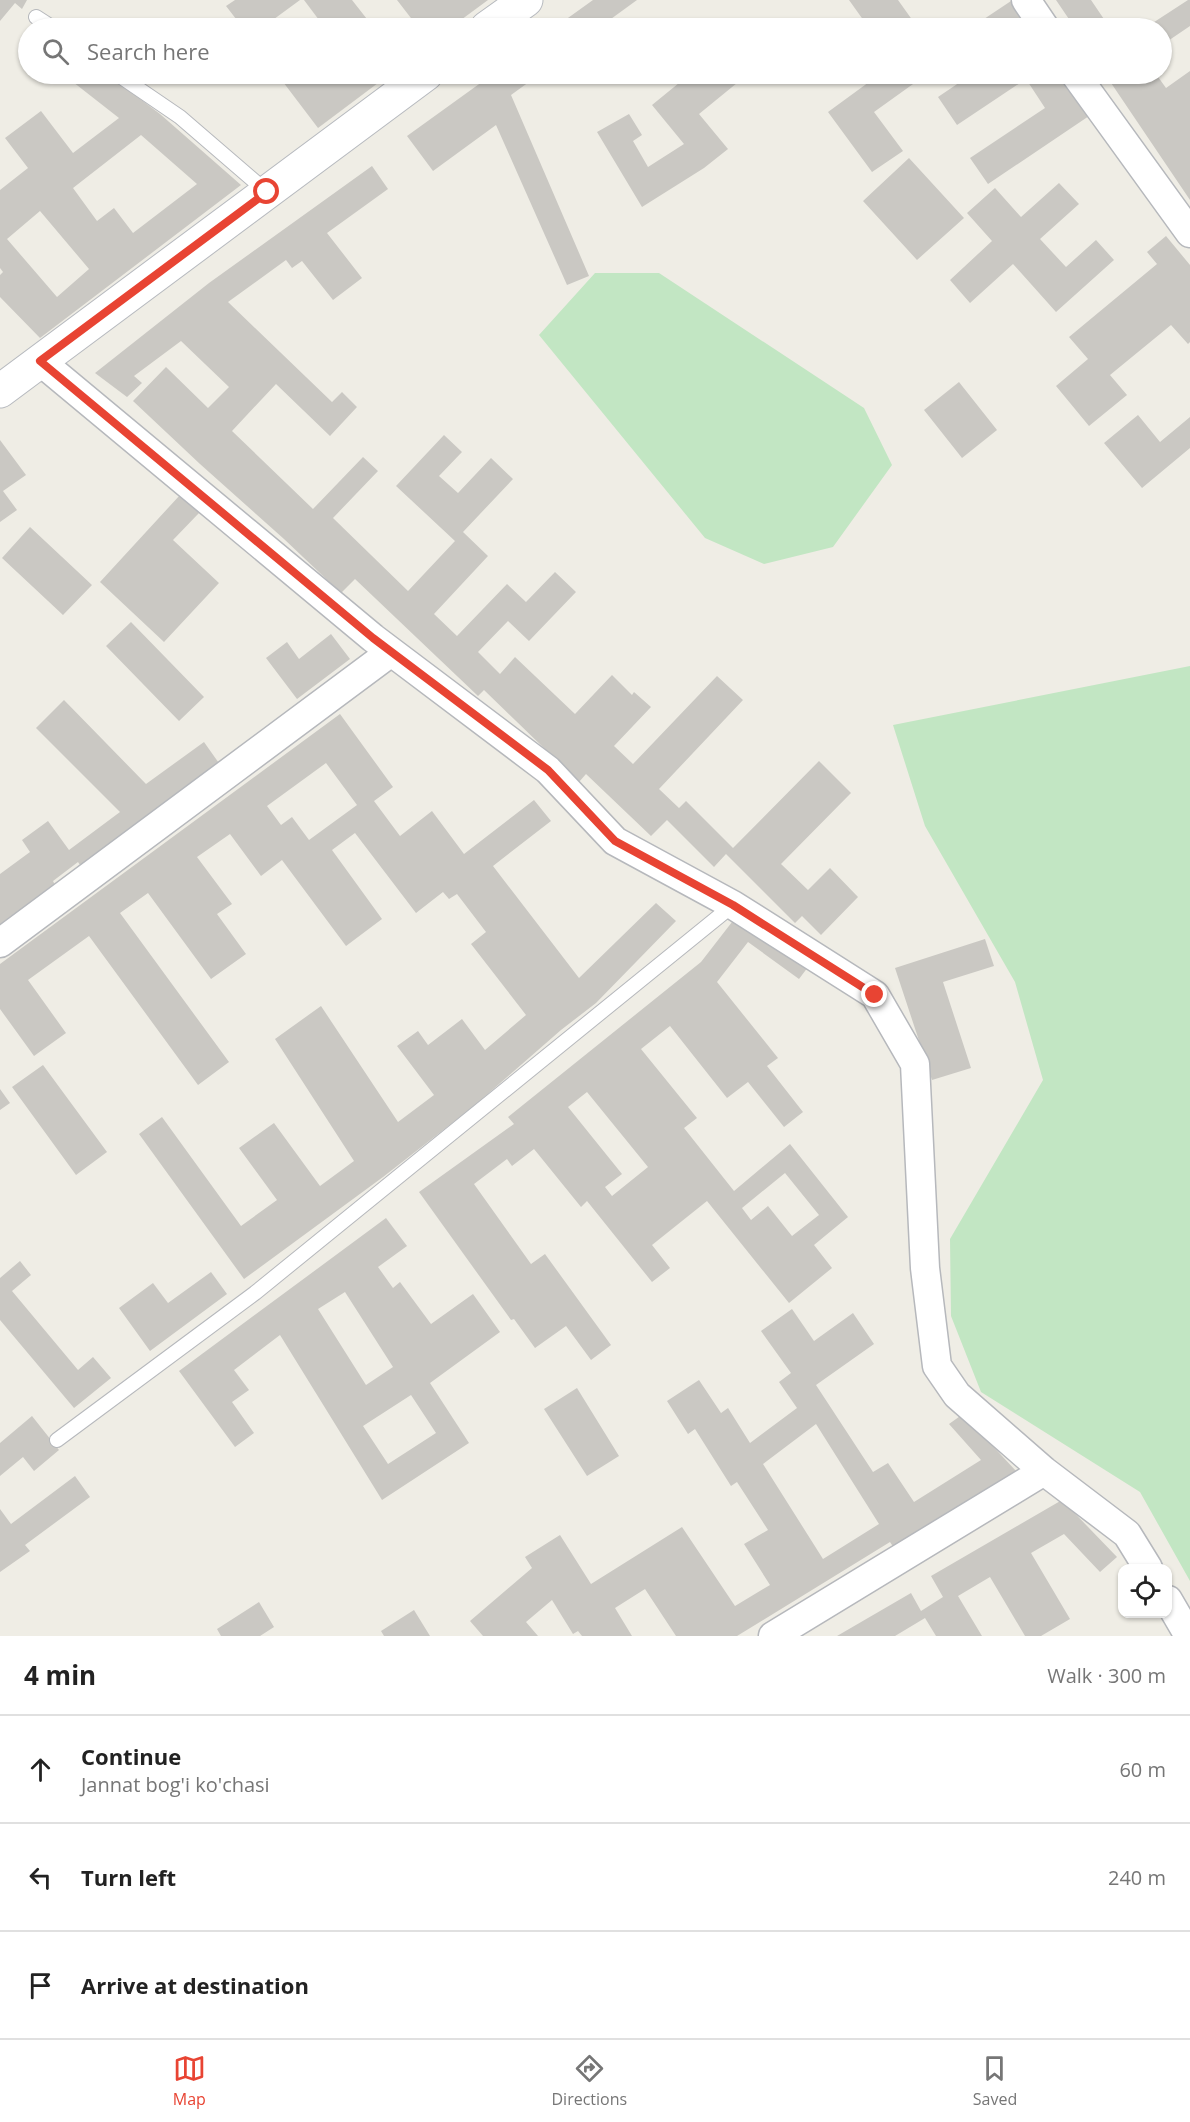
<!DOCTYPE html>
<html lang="en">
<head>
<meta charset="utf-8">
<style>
	:root { --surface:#fff; --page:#f2f2f2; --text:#222; --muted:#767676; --line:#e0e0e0; --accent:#e84433 }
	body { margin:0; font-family:"Open Sans",sans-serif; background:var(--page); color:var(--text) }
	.controls { position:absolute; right:18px; bottom:18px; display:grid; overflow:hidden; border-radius:12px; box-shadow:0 2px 4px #0004 }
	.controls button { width:54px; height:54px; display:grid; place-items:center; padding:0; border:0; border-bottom:2px solid var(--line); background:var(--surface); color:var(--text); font:30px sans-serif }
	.stop { position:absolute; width:18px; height:18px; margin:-14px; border:4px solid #e84433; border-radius:50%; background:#fff }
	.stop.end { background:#e84433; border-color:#fff; box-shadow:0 2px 6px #0008 }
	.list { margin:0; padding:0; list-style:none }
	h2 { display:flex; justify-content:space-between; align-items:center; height:78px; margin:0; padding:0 24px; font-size:26px }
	h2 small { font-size:20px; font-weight:400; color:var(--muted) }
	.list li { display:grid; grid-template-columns:39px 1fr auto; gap:18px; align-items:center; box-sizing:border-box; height:108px; padding:0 24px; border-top:2px solid var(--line) }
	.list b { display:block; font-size:22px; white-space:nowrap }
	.list p { margin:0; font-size:20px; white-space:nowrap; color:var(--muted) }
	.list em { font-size:20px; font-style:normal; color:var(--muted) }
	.icon { flex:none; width:33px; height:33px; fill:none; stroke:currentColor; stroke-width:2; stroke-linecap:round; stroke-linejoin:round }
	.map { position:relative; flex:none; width:1190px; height:1636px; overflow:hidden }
	.search { position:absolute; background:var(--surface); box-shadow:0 2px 4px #0004; left:18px; right:18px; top:18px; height:66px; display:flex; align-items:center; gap:15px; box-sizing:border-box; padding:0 21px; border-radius:33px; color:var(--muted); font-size:22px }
	.sheet { height:402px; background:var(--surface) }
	nav { display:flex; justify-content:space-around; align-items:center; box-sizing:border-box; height:84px; border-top:2px solid var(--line); background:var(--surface); font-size:16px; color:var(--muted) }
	nav a { display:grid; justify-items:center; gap:3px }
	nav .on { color:var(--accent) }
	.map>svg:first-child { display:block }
	.green { fill:#c2e6c3 }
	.building { fill:#cac8c3; fill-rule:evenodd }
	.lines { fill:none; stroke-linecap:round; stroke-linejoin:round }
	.lane-casing { stroke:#b6b8bc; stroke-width:16 }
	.street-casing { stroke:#b6b8bc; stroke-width:31 }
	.secondary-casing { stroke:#b7babf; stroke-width:35 }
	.lane { stroke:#fff; stroke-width:14 }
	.street { stroke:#fff; stroke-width:28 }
	.secondary { stroke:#fff; stroke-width:33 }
	.route { stroke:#e84433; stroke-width:8 }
</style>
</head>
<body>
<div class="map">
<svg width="1190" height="1636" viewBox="0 0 1190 1636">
	<rect width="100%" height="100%" fill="#efede5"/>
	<path class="green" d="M595 273H659L864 408 892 465 833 547 764 564 705 538 539 335Z
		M1190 666V1581L1140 1492 981 1392 951 1316 950 1239 1043 1080 1015 982 925 826 893 725Z"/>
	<path class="building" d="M0 0H27L22 9 15 3 0 21Z
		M235 0H300L270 22 275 28H243L226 6Z
		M304 0H352L374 28H325Z
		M397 0H488L450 28H405L414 22Z
		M593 0H637L604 24 608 28H554Z
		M849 0H898L918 28H869Z
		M1056 0H1091L1110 28H1075Z
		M1188 0H1190V26L1162 45V28H1145Z
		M1011 1 1030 28H991L984 19Z
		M1190 71V200L1105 74H1156L1166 88Z
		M79 74H107L160 114 241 185 40 338 0 297V275L3 272 0 268V190L28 168 5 138 41 111 73 153 119 118 73 82ZM141 135 197 184 133 233 114 208 97 221 73 188ZM40 211 89 269 57 297 7 239Z
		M277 74H328L336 84 350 74H390L318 128Z
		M493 74H540L511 95 589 276 567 285 496 125 433 171 407 136Z
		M690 74H748L699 114 728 149 704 168 642 207 597 132 629 114 642 135 633 141 648 167 684 144 652 105Z
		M880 74H927L874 112 903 151 872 172 828 112Z
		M972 74H1060L1089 116 988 184 970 158 1045 108 1026 79 957 125 938 97Z
		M909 158 964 218 917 260 863 201Z
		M372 166 388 189 327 233 362 278 333 300 302 261 292 268 286 260 228 302 332 402 342 392 357 407 330 436 276 384 232 431 313 509 363 457 378 471 333 518 408 591 455 541 396 486 444 435 462 452 439 476 458 493 491 458 513 479 463 532 488 556 434 614 457 636 507 584 526 602 555 572 576 592 529 641 508 621 478 652 500 674 515 657 575 714 612 675 632 695 634 692 651 707 614 746 633 764 717 676 743 700 659 789 679 808 686 801 733 848 819 761 851 793 781 864 808 890 830 868 858 897 821 935 802 916 795 923 726 854 714 867 667 820 651 836 586 774 579 782 484 690 478 696 355 579 341 593 284 539 200 464 133 401 166 367 208 408 229 387 181 341 134 376 142 383 127 397 95 373 209 283Z
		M1059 183 1079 204 1040 239 1066 267 1096 240 1114 260 1056 312 1013 264 970 303 950 280 992 241 967 213 995 188 1021 217Z
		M1166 236 1190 265V342L1188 344 1171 325 1110 375 1127 395 1089 426 1056 386 1088 359 1069 337 1157 264 1147 252Z
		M959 382 997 430 962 458 924 410Z
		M1138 415 1160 442 1190 417V448L1142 488 1104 443Z
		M0 440 26 475 3 491 17 510 0 522Z
		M180 495 199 513 173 540 219 583 164 642 100 582Z
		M30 527 92 585 63 615 2 558Z
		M131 622 204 697 179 721 106 646Z
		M331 634 350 659 297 699 266 658 287 642 299 659Z
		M64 700 146 784 204 742 221 766 82 868 78 862 53 881 56 887 0 929V874L30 852 22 840 48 821 69 850 120 812 36 728Z
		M340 714 393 787 374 801 400 836 432 811 464 854 534 800 551 821 493 866 579 978 656 903 676 921 596 1003 561 1030 474 1106 383 1177 244 1279 139 1134 162 1117 241 1226 277 1200 239 1148 274 1123 320 1186 354 1161 275 1039 321 1006 398 1122 434 1095 397 1046 418 1031 428 1045 462 1019 485 1050 526 1015 471 944 486 932 457 894 449 899 443 892 416 913 355 833 332 850 382 919 346 946 282 860 261 876 230 834 197 857 232 904 217 914 246 954 211 979 148 893 120 913 229 1062 198 1085 89 936 28 980 66 1033 34 1056 0 1009V964ZM326 763 357 805 309 840 292 817 281 825 267 806Z
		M739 913 808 967 799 979 748 942 717 982 778 1058 767 1066 803 1112 784 1127 748 1082 727 1098 670 1026 641 1049 697 1118 684 1128 734 1191 790 1144 848 1217 814 1245 832 1268 789 1303 707 1201 652 1245 670 1268 652 1282 587 1201 581 1207 534 1149 512 1166 507 1159 474 1184 531 1264 545 1254 611 1345 591 1360 566 1326 535 1348 514 1319 511 1320 419 1192 514 1124 508 1117 701 962ZM587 1092 648 1167 612 1196 605 1187 622 1174 568 1107ZM785 1173 819 1215 792 1236 768 1206 751 1220 742 1208Z
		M985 939 994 966 943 982 971 1068 932 1080 895 968Z
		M43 1065 107 1152 76 1175 12 1087Z
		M0 1089 10 1103 0 1110Z
		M386 1218 407 1246 378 1267 393 1288 400 1282 431 1324 473 1294 500 1332 430 1383 469 1443 382 1500 280 1335 234 1370 249 1390 232 1402 254 1433 235 1447 179 1371ZM345 1292 393 1367 366 1385 318 1309ZM411 1395 436 1433 388 1464 363 1426Z
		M20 1261 31 1275 12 1291 78 1370 93 1357 111 1378 74 1408 0 1320V1278Z
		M211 1272 227 1294 150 1351 119 1308 153 1283 168 1303Z
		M792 1309 814 1341 853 1313 874 1344 816 1385 873 1472 888 1463 914 1502 981 1460 949 1424 963 1414 1016 1471 894 1548 890 1542 737 1636H676L645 1589 615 1608 632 1636H582L578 1631 573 1634 552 1600 526 1622 538 1636H483L470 1621 532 1568 525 1557 560 1535 591 1584 682 1527 735 1606 770 1585 744 1544 768 1530 737 1482 731 1486 695 1429 688 1434 667 1401 699 1380 721 1413 728 1408 750 1443 797 1408 779 1382 791 1373 761 1331ZM816 1424 879 1524 823 1559 763 1464Z
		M577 1388 619 1456 587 1476 544 1409Z
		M32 1416 59 1450 34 1471 23 1457 0 1476V1443Z
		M75 1476 90 1497 25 1545 30 1551 0 1572V1509L11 1524Z
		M1062 1500 1117 1557 1100 1572 1064 1534 1031 1553 1070 1619 1041 1636H1025L990 1577 958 1596 982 1636H936L925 1618 895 1636H837L911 1593 921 1611 943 1597 931 1576Z
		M259 1602 274 1627 260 1636H221L217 1629Z
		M414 1610 430 1636H384L381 1631Z"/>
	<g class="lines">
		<g class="lane-casing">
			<path id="lane" d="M36 17 53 28
				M117 74 180 117 267 192
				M57 1440 255 1293 733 905"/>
		</g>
		<g class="street-casing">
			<path id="street" d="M1026 0 1045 28
				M1075 74 1190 233
				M40 361 373 638 548 770 615 841 733 905 875 995 915 1064 925 1268 937 1366 957 1395 1044 1471 1127 1534 1148 1568
				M0 943 391 652
				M1168 1600 1189 1636
				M773 1636 1044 1471"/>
		</g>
		<g class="secondary-casing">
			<path id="secondary" d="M487 28 526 0
				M0 391 426 74"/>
		</g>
		<use href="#lane" class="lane"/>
		<use href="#street" class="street"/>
		<use href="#secondary" class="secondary"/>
	</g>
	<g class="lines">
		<path class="route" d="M267 192 40 361 373 638 548 770 615 841 733 905 875 995"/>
	</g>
</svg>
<div class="controls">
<button><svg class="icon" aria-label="locate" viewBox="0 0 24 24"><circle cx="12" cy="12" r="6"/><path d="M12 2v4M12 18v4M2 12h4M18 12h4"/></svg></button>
</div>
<div class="stop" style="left:267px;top:192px"></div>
<div class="stop end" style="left:875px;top:995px"></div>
<div class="search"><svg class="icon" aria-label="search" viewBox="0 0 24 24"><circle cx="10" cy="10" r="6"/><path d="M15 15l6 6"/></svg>Search here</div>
</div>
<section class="sheet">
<h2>4 min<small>Walk · 300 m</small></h2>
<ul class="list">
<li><svg class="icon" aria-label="ahead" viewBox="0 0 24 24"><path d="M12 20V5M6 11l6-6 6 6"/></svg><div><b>Continue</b><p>Jannat bog'i ko'chasi</p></div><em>60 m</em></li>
<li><svg class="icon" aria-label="left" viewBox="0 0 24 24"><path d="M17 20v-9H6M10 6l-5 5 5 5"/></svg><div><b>Turn left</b></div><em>240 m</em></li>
<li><svg class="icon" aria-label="arrive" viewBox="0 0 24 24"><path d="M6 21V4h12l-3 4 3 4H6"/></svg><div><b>Arrive at destination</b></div></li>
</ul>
</section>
<nav>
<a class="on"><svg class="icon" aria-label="map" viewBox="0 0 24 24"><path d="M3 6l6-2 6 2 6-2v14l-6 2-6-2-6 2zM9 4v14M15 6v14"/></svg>Map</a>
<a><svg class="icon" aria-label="directions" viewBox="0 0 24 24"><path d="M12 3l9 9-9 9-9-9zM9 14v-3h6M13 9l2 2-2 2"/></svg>Directions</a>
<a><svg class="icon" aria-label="saved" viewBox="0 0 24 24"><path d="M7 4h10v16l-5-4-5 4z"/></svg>Saved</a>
</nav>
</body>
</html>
